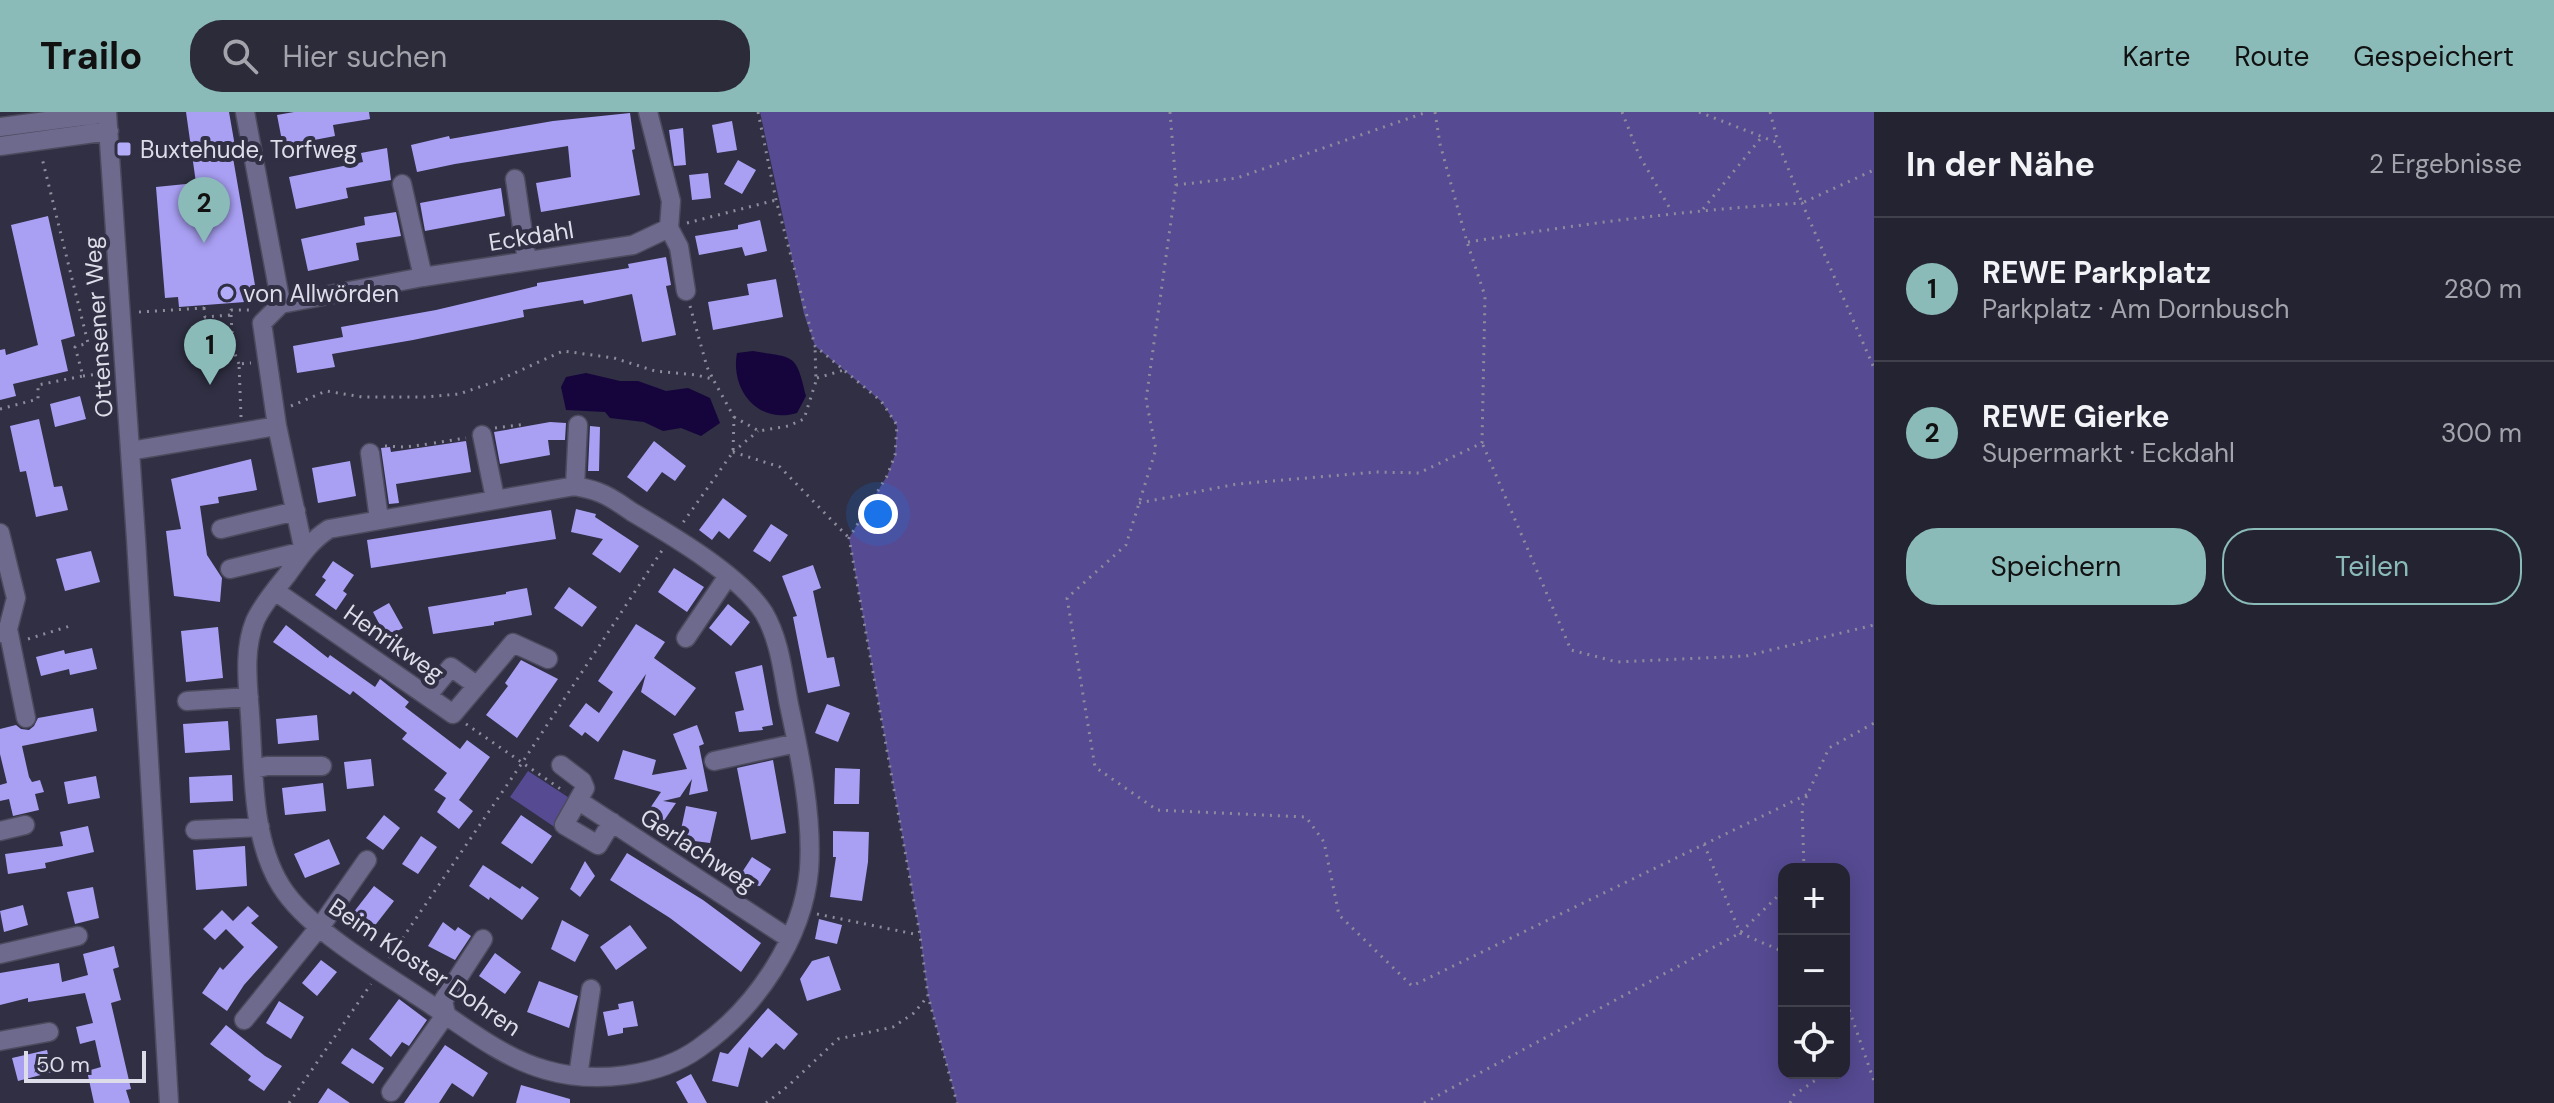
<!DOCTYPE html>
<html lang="de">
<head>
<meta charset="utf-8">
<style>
	:root { --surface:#242332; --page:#2c2b3a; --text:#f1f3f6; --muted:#a3a4ac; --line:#41404d; --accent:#8bbbb9 }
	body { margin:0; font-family:"DM Sans",sans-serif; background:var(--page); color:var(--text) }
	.controls { position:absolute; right:24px; bottom:24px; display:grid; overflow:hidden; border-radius:16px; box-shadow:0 4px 20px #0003 }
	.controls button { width:72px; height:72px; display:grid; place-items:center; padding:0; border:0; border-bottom:2px solid var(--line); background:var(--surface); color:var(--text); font:40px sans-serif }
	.scale { position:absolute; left:24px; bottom:20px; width:122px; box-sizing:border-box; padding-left:8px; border:4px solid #ddddea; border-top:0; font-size:22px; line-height:28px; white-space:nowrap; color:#ddddea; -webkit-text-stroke:6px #302f43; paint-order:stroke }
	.you { position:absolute; left:878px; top:402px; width:28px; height:28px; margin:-20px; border:6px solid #fff; border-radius:50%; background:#1a73e8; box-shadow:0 0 0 12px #1a73e833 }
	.badge { display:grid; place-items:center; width:52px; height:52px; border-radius:50%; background:var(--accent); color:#111; font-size:26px; font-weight:700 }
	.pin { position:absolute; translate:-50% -66px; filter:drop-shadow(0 2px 4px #0008) }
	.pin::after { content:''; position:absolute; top:42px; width:28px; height:24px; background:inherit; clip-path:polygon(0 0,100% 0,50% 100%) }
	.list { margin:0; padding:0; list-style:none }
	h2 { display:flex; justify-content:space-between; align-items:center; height:104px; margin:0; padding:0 32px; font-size:34px }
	h2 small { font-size:26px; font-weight:400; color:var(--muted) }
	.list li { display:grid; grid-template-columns:52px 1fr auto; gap:24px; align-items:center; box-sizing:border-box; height:144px; padding:0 32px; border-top:2px solid var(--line) }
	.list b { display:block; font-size:30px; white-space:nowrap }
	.list p { margin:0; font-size:26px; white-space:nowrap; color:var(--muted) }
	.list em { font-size:26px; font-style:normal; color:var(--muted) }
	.actions { display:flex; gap:16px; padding:24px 32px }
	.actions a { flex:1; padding:18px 0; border:2px solid var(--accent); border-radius:32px; text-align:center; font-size:28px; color:var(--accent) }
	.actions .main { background:var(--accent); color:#111 }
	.icon { flex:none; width:44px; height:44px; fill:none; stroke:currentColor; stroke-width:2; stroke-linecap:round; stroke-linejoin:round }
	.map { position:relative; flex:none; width:1874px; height:991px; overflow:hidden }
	header { display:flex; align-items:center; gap:48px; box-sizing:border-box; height:112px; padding:0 40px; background:var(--accent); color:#111 }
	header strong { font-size:38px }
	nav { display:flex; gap:44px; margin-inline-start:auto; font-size:28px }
	.search { width:560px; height:72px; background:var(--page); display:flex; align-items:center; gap:20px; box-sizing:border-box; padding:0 28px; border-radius:32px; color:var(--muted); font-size:30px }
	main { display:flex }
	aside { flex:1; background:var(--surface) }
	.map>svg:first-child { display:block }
	.green { fill:#564b93; fill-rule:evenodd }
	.water { fill:#16053c }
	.building { fill:#a9a0f4 }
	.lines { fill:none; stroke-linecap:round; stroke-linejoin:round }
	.minor-casing { stroke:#4c4b5e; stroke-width:21 }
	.path { stroke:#8d8c9c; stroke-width:3; stroke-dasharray:2 6; stroke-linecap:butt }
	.minor { stroke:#6d6a8d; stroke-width:18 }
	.poi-dot { fill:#b3acf9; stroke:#302f43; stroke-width:3 }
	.labels { text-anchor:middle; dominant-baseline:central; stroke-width:8; stroke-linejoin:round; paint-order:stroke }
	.poi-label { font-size:24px; fill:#ddddea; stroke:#302f43; text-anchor:start }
	.street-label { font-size:24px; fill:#ddddea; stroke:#302f43 }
</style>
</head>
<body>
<header>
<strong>Trailo</strong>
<div class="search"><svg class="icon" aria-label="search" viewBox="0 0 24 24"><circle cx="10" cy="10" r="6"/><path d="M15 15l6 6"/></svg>Hier suchen</div>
<nav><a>Karte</a><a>Route</a><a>Gespeichert</a></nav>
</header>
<main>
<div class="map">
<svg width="1874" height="991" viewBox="0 0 1874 991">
	<rect width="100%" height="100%" fill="#302f43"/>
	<path class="green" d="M760 0H1874V991H957L928 884 920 823 849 426 887 364 895 343 897 314 881 289 815 234 804 202ZM1784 757H1844V961H1784Z
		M528 659 574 689 556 716 510 685Z"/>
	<path class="water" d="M753 239C795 246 796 241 806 284L797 301C758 313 730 277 737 241Z
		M586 261 620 269H638L666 279 688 276 710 286 720 311 701 324 681 316 663 319 644 310 610 306 605 300 566 298 561 275 566 265Z"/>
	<path class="building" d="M186 0H229L236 40H232L256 179 244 180 245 190 179 195 178 185 165 186 156 75 196 71Z
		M369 0 370 7 333 13 335 24 283 34 277 3 294 0Z
		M630 1 635 37 632 38 640 83 541 100 536 71 571 65 568 34 455 52 417 60 411 33 449 24 450 27 553 9Z
		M732 9 737 38 717 41 712 13Z
		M683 16 686 53 674 54 669 18Z
		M387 36 391 68 346 76 348 86 296 97 289 65 363 50 361 41Z
		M738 48 756 58 742 82 724 72Z
		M708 61 711 86 692 88 689 63Z
		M501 76 505 104 425 119 420 91Z
		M396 100 401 124 356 131 359 148 308 159 301 127 365 113 364 105Z
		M48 104 75 224 61 228 68 259 13 272 16 284 0 288V238L5 237 6 243 38 233 11 113Z
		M760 108 767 139 745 144 742 135 699 143 695 124 738 117V113Z
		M666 145 671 173 666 174 676 223 642 230 632 182 584 192 583 188 523 198 524 205 413 228 332 242 335 255 297 261 293 234 343 225 341 215 436 198 537 174V171L629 156 628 152Z
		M776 167 783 205 713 218 708 190 749 183 747 172Z
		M80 284 86 307 55 315 50 292Z
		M39 307 54 375 62 374 68 398 36 405 26 359 20 360 10 314Z
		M550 310 566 311 565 328H548L550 343 500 352 494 320Z
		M590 314 600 315 599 359H588Z
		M466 329 471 360 396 372 399 391 389 392 381 336 390 335 391 340Z
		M654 329 686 354 675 369 662 360 647 380 627 365Z
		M251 347 257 378 218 385 219 391 200 394 207 443 222 466 220 490 174 484 166 419 181 417 171 367Z
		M350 349 356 384 318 391 312 356Z
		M723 386 747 404 729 427 719 419 712 428 699 418Z
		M576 397 596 402 595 405 639 434 620 461 592 442 603 427 571 420Z
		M551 398 556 427 371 456 367 428Z
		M771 412 788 423 770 450 753 439Z
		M91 439 100 470 65 479 56 447Z
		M333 449 354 463 343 479 347 482 336 498 315 483 326 468 322 465Z
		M813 453 821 476 813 479 827 546 834 545 840 574 808 581 793 505 797 504 782 464Z
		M674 456 704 475 687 500 658 480Z
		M569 475 597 495 582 515 554 496Z
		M527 476 532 503 494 510V513L433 522 428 495 506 482V480Z
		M389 491 403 516 386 525 373 500Z
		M728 492 750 510 731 534 709 516Z
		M636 512 665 530 654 546 696 576 675 604 641 580 646 562 598 630 585 620 582 624 569 614 586 591 599 601 613 580 598 569Z
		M286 513 328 546 330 543 375 575 380 567 409 590 405 595 460 637 467 628 490 645 459 688 473 699 459 717 437 700 446 686 434 678 447 661 402 627 407 621 353 579 350 583 273 530Z
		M218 515 223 566 186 570 181 519Z
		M92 536 97 557 70 563 69 557 41 564 36 545 64 538 65 542Z
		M521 548 558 567 517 626 486 603 508 574 505 571Z
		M762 553 773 613 762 615 763 618 739 620 735 600 744 598 735 560Z
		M827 592 850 601 838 630 815 621Z
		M93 596 97 619 22 634 29 665 32 670 40 668 44 680 35 682 39 698 13 704 9 687 0 689V673L7 671 0 642V617L16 613 21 617 29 618 34 614 38 606Z
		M317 603 319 628 278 632 276 607Z
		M228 609 230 638 185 641 183 612Z
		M697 613 704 632 699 634 708 679 689 683 692 667 680 685 663 689 676 691 659 716 644 705 661 680 614 667 623 638 656 648 652 663 687 657 673 622Z
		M371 647 374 674 347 677 344 650Z
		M773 648 786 721 751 728 737 656Z
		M835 656 860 657 859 692H834Z
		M232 663 233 689 190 691 189 665Z
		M96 664 100 686 68 692 64 670Z
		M323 671 326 699 285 703 282 676Z
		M686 694 717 700 710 731 679 727Z
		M384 703 400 716 383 738 366 726Z
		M521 703 552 724 532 752 501 731Z
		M88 714 94 740 45 751 46 756 8 762 5 742 63 734 60 720Z
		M833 719 869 720 868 750 862 789 830 785 836 745H833Z
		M421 724 437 735 418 762 402 752Z
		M329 727 340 752 305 766 294 742Z
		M245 734 247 774 196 778 193 738Z
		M627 741 703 788 761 831 741 860 670 806 610 768Z
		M752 745 771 757 760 774 735 771Z
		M585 749 595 764 580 785 570 777Z
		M483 753 520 777 522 774 539 786 522 808 490 785 489 788 469 774Z
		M374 774 394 789 373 816 353 801Z
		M93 775 99 806 75 812 67 780Z
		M23 793 28 813 4 820 0 799Z
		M248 794 259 804 251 811 278 835 244 873 227 899 202 881 220 855 223 858 244 835 226 817 215 828 203 817 222 798 233 809Z
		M819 807 842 813 837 832 815 827Z
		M562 808 589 823 575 850 551 837Z
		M443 810 455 819 458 815 471 824 455 848 428 834Z
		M630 813 647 836 616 858 600 835Z
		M114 834 119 855 113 857 121 888 111 891 131 977 126 978 130 991H94L87 959 101 955 95 928 80 932 76 915 93 911 85 881 28 890V886L0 893V861L59 851 62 870 88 863 83 842Z
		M495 841 521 860 505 882 479 864Z
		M829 844 841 878 807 889 800 867 812 849Z
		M321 848 337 860 317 884 302 871Z
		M539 869 578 884 569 916 527 900Z
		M399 887 427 908 409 934 402 930 391 945 369 927Z
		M279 889 304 905 291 927 266 911Z
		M633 889 638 914 623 916V921L608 924 603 900 619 897 618 892Z
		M768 896 798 922 784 938 776 931 762 946 749 935 738 975 712 969 720 940 728 942Z
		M226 913 265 944 282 954 264 979 248 968 251 964 210 932Z
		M445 933 488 961 473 985 452 971 439 991H404Z
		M352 936 384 956 373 972 341 951Z
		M47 938 52 960 18 969 12 946Z
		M691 962 707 991H688L676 970Z
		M521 973 570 987V991H516Z
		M328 976 350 991H318Z"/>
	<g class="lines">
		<g class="minor-casing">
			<path id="minor" d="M107 0 136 427 169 991
				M245 0 281 192
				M0 15 107 1
				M0 34 109 19
				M515 67 527 149
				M402 72 423 165
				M669 116 679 135 686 179
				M277 314 262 211 281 192 423 165 633 133 669 116 671 89 648 0
				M482 323 495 386
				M130 339 277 314 304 439 230 457
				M370 341 379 407
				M575 374C583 376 591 377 598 380 610 384 622 393 632 400 671 423 741 464 764 501 780 528 783 562 789 593 800 643 813 706 809 758 803 827 755 897 699 936 659 965 594 972 546 958 499 945 457 909 416 883 374 855 307 816 281 774 251 726 254 658 250 603 248 573 243 538 255 509 262 493 276 477 287 463 300 445 310 429 329 417Z
				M575 374 578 313
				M221 417 296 399
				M0 421 16 486 8 517 0 521
				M275 479 453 602 513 531 548 547
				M8 517 26 606
				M686 526 728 464
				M428 583 451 555 476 573
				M187 589 249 585
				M714 649 797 631
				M561 653 582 669 585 676 564 713 598 733 612 710
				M254 657 267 654H322
				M579 689 790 827
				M195 718 260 715
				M0 719 25 713
				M0 842 78 824
				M244 908 325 808 367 748
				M0 929 49 920
				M578 964 591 877
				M391 980 446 902 443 889 483 827"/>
		</g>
		<path class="path" d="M758 0 776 88 815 234 881 289 897 313 895 343 887 364 849 426 920 823 928 884 957 991
			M1170 0 1176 73 1146 288 1156 337 1126 433 1067 486 1095 655 1157 698 1306 705 1324 730 1339 803 1412 874 1808 682
			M1622 0 1639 43 1672 100
			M1699 0 1778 31 1802 91 1874 58
			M1770 0 1778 31
			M1176 73 1237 66 1427 0
			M1703 97 1761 26
			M687 111 776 88
			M1468 130C1581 112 1687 98 1802 91L1874 256
			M690 194 707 255 713 267
			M204 196 205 205 231 203V198H249
			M139 200 204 196V193
			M231 203 233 237 239 252
			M83 264 106 261
			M817 266 844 258
			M291 294 326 279 362 285H426L459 282 497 269 563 239 614 246 655 259 696 263 713 267 734 305 733 340 682 412
			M0 297 38 287V273L83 264 75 235 88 231 42 46
			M241 305 239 252 251 251
			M734 305 759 319 788 314 804 307 816 269 815 234
			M495 316 526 312
			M434 331 466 326
			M1483 333 1571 538 1617 550 1746 544 1874 513
			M385 334 405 335 428 332
			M733 340 780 355 849 426
			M733 340 758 319
			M1139 391 1237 372 1376 360 1419 361 1482 331 1485 184 1467 130 1440 32 1435 0
			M28 527 70 514
			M466 612 565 680
			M1704 732 1740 821 1784 840
			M1804 757 1802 694 1829 636 1874 611
			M817 802 919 823
			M389 846 522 651 663 437
			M1844 883 1874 969
			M1844 912 1846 924 1844 932
			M289 991 371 872
			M766 991 788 974 838 927 893 915 914 901 928 884
			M1424 991 1740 821 1784 778
			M1790 991 1794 983 1826 961"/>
		<use href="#minor" class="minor"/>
	</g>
	<g class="poi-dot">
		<rect x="116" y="29" width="16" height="16" rx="4"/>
		<circle cx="227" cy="181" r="8"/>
	</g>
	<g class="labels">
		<g class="poi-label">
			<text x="140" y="37">Buxtehude, Torfweg</text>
			<text x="243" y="181">von Allwörden</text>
		</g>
		<g class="street-label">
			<text transform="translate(531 124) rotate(-9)">Eckdahl</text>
			<text transform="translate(98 215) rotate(-94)">Ottensener Weg</text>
			<text transform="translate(394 531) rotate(35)">Henrikweg</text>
			<text transform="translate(698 738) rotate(33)">Gerlachweg</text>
			<text transform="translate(425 855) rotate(34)">Beim Kloster Dohren</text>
		</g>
	</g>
</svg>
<div class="controls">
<button>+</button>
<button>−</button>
<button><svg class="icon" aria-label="locate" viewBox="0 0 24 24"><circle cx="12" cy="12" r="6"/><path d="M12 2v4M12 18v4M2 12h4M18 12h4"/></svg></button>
</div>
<div class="scale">50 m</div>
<div class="you"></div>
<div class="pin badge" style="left:210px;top:273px">1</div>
<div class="pin badge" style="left:204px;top:131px">2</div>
</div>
<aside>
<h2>In der Nähe<small>2 Ergebnisse</small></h2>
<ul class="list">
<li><span class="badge">1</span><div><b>REWE Parkplatz</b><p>Parkplatz · Am Dornbusch</p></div><em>280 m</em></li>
<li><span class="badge">2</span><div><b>REWE Gierke</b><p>Supermarkt · Eckdahl</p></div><em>300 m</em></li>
</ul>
<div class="actions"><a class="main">Speichern</a><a>Teilen</a></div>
</aside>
</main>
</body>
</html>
